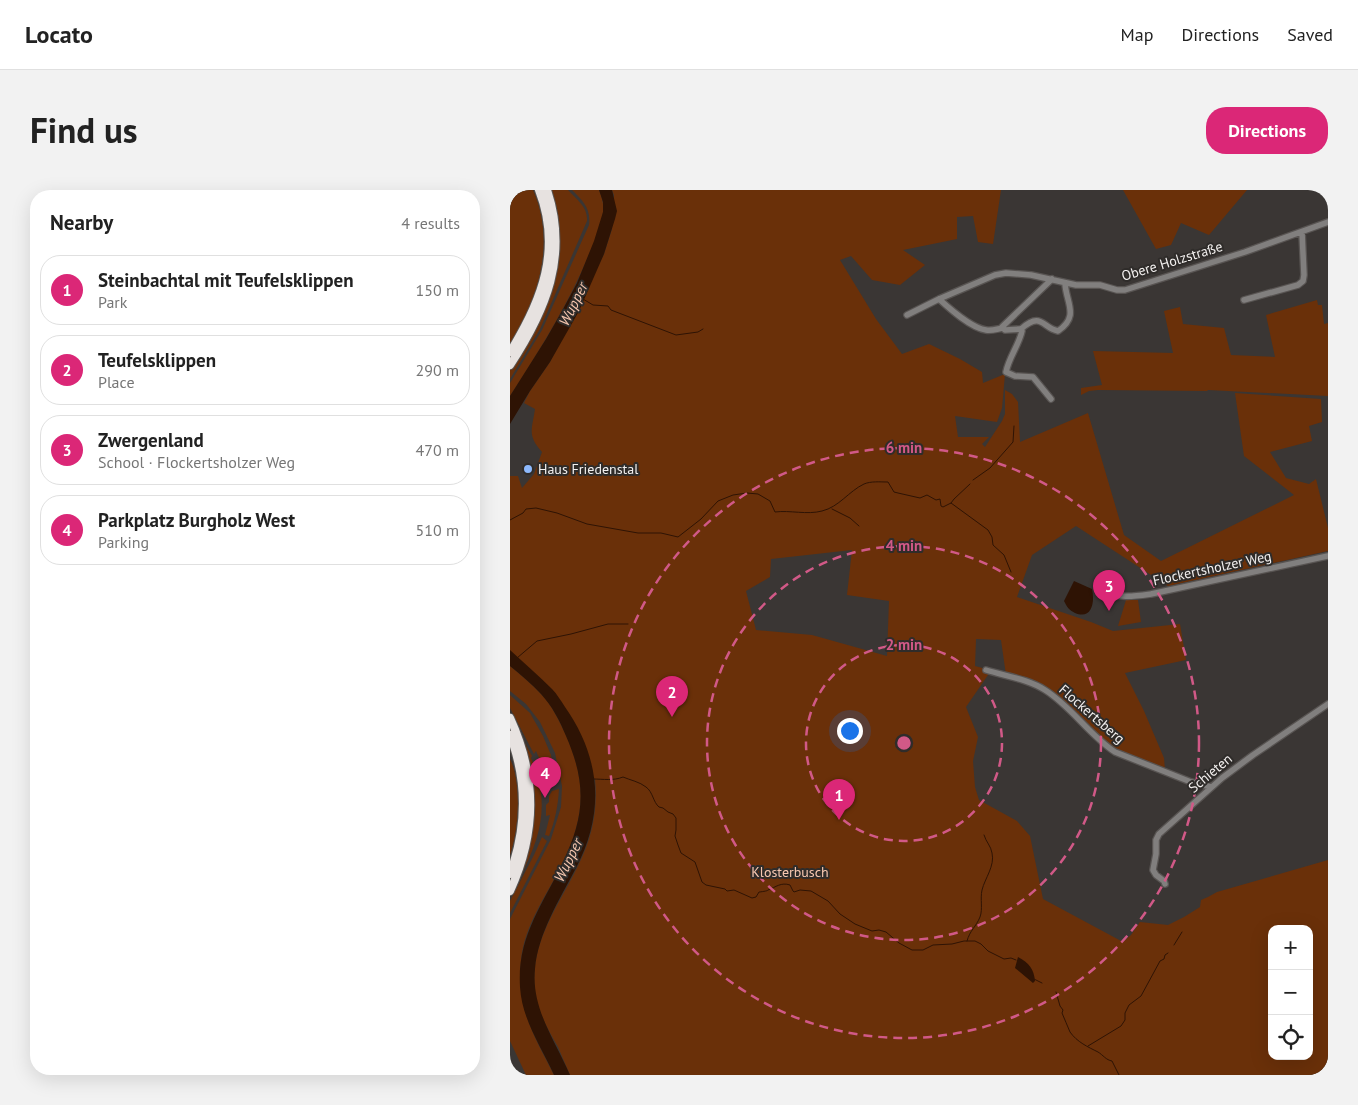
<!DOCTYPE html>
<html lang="en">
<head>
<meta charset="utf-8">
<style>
	:root { --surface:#fff; --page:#f2f2f2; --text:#222; --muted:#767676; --line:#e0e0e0; --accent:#db2777 }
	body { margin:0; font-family:"PT Sans",sans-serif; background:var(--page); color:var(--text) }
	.controls { position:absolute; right:15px; bottom:15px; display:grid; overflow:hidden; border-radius:10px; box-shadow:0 5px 20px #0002 }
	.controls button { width:45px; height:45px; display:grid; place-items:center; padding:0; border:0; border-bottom:1px solid var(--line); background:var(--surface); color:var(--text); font:25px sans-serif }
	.you { position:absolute; left:339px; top:540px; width:18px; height:18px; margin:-12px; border:4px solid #fff; border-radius:50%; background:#1a73e8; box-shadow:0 0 0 8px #1a73e833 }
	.badge { display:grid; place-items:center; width:32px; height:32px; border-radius:50%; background:var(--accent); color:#fff; font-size:16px; font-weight:700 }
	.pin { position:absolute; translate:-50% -41px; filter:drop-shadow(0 1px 2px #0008) }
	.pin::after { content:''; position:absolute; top:26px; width:18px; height:15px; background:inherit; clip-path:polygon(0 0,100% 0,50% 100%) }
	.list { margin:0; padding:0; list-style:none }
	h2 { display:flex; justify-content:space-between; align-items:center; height:65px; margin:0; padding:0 20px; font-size:21px }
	h2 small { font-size:16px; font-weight:400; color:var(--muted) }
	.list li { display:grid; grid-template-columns:32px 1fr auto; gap:15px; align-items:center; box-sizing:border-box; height:70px; margin:0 10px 10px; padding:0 10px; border:1px solid var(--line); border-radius:20px }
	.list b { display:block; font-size:19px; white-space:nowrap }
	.list p { margin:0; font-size:16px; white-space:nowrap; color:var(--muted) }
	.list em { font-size:16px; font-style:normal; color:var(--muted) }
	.icon { flex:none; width:28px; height:28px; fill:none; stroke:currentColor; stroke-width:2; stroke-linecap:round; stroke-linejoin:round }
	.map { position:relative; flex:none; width:818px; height:885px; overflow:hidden; border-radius:20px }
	header { display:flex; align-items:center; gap:30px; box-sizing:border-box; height:70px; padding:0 25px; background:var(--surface); border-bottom:1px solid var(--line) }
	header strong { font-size:24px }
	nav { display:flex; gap:28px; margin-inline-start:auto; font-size:18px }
	.intro { display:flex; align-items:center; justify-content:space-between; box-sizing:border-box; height:120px; padding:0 30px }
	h1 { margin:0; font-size:35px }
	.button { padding:12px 22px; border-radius:20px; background:var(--accent); color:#fff; font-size:18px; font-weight:700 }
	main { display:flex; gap:30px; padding:0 30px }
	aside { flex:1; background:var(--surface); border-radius:20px; box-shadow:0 5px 20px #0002 }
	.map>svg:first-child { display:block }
	.green { fill:#6a3009; fill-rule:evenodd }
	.water { fill:#2e1304 }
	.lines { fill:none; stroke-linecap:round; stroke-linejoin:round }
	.stream { stroke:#2e1304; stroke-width:1 }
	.minor-casing { stroke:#585452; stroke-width:8 }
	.highway-casing { stroke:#585452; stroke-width:10 }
	.minor { stroke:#817f7e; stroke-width:5.5 }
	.highway { stroke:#e7e2e0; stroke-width:8 }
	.ring { fill:none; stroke:#d15987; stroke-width:2.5; stroke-dasharray:9 6 }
	.poi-dot { fill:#8db9fc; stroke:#2f2c2a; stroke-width:2 }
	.labels { text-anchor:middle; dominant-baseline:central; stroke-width:4; stroke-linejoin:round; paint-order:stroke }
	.street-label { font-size:14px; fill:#f3f0ef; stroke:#2f2c2a }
	.poi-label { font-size:14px; fill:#f3f0ef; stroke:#2f2c2a; text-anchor:start }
	.park-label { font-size:14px; fill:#f8c8b0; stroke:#2f2c2a }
	.water-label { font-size:15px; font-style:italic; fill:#f7c7af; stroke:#2f2c2a }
	.centre { fill:#d15987; stroke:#2f2c2a; stroke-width:2.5 }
	.ring-label { font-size:15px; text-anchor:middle; font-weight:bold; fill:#d15987; stroke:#2f2c2a; stroke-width:4; stroke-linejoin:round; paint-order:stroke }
</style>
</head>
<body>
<header>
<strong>Locato</strong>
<nav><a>Map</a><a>Directions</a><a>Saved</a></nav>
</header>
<div class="intro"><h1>Find us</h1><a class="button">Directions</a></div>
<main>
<aside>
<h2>Nearby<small>4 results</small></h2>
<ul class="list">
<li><span class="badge">1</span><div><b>Steinbachtal mit Teufelsklippen</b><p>Park</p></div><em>150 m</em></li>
<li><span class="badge">2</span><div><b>Teufelsklippen</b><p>Place</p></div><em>290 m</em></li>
<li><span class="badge">3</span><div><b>Zwergenland</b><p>School · Flockertsholzer Weg</p></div><em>470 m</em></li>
<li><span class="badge">4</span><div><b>Parkplatz Burgholz West</b><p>Parking</p></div><em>510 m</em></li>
</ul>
</aside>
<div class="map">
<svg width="818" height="885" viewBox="0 0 818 885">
	<rect width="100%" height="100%" fill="#3a3634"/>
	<path class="green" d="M0 0H23C46 51 29 109 0 154Z
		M40 0H58C67 10 78 17 77 31L30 139 0 189V180L18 152 32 125 39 107 44 90 49 46 48 29Z
		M62 0H89C92 7 94 15 93 22 92 36 85 50 80 62 59 113 30 160 0 206V193L32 140 79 35C81 18 73 11 62 0Z
		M102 0H491L483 54 468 52 463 26 447 27V49L393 60 415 75 390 95 362 90 341 66 330 70 366 129 392 164 419 154 450 169 472 182 473 193 495 184 492 218 487 232 445 226 448 247H479L472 254 475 257 492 231 495 224V200L502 204 508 212 510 252 578 223 614 345 651 371 784 305 734 266 725 203 811 209 812 232 799 236 802 251 760 262 776 288 799 294 806 289 818 338V361L658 396 566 336 522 365 507 407 581 432 603 441 670 434 676 470 615 483 634 521 654 568 655 580 596 555 533 497 496 485 491 450 466 449 465 476 487 482 478 485 456 517 468 547 463 571 465 597 469 610 507 631 520 646 533 709 613 752 621 745 630 732 658 735 674 727 690 717 691 710 698 707 707 702 818 670V885H60C56 876 52 866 48 857 40 843 31 828 27 812 12 749 61 705 79 649 85 630 87 610 85 589L75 585 56 529 0 470V286H8L12 298 24 284 32 262C17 245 22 240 25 219L14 213 20 201 40 172 94 64 102 39 104 5ZM342 360 337 405 379 411 377 466 302 445 246 440 236 401 260 387 261 369ZM762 739H799V866H762Z
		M613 0H737L699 45 671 33 661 55 646 59Z
		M807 110 808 115H812L814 134 818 133V206L698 200 697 201 588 200 579 201 571 205V198L592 195 583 161 663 163 654 121 670 117 673 134 714 138 721 165 765 167 756 125Z
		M616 410H628L631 432 608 436Z
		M0 476C11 485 22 494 31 504 42 515 48 529 55 543 77 592 76 625 52 674 37 705 14 735 11 771 6 817 24 846 44 885H16L0 851V729L41 649 51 617 52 596 45 563 30 532 16 514 0 501Z
		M0 505 20 523 33 546 41 565 46 593 37 591 38 585 34 579 26 561 24 564 0 518Z
		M11 546 22 566 21 568C40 611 32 645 11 685 12 672 18 658 21 644 28 612 22 576 11 546Z
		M0 569C12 593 9 640 0 665Z
		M49 599C48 616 45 631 39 646L35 645 40 625 36 626V615L39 612V606L42 601Z
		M32 647 37 651 0 723V711L24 665Z"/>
	<path class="water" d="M89 0H102L107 21 105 29 94 64 80 96 69 121 40 172 20 201 0 234V206L36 149 52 121 67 93 84 51 93 22V12Z
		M564 391 582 399C585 412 582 430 565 423 559 420 557 417 554 411Z
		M0 460C14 473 29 486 42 499 47 504 51 511 55 517 91 568 95 623 66 678 50 709 28 743 25 779 21 818 45 850 60 885H44C31 856 12 830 10 797 7 747 32 716 52 674 75 627 77 594 56 546 50 531 42 516 31 504 22 494 11 485 0 476Z
		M508 767C519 773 524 779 525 791L523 793 505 778Z"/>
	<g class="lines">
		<path class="stream" d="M73 109 83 115 98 116 101 120 166 145 188 142 193 139
			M463 290 480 278 503 252 504 236
			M441 313 444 309 460 294
			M322 319 340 328 349 336
			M0 330 13 323 16 319 26 318 47 323 77 334 128 343H151L168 347 191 329 208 311 223 305 237 303 248 304 260 311 265 322C280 320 297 325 312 321 329 317 339 301 354 294 361 291 370 292 378 292L384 302 388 303 410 308 417 305 426 310 430 309 431 316 433 317 441 313 478 340 482 347 483 355 494 365 501 382
			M7 468 27 451 61 444 98 434H118
			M83 589C94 589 103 591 113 587 120 590 130 592 136 597 143 602 143 612 149 617L153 618 158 622 163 624 166 628V640L165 646 168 655 171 663 185 672 192 692 196 695 215 699 217 701 224 700 242 708 246 707 249 702C250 702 258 701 258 700 266 697 271 692 280 695L283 701 284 702 290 700 301 701 318 711 330 724 345 734 362 741 369 740 376 742 389 753 402 760H413L423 755 442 754 454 751H465L471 754 478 761 494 769 501 768 506 770
			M457 751C460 740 466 737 470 727 473 719 470 709 472 700 475 688 485 676 482 663 481 656 476 652 474 645
			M664 755 672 742
			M524 789 532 793
			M546 802 550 816 553 820 552 823C555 829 557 836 560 842 567 852 578 857 588 862 593 865 596 870 602 871L609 885
			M578 856 611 836 615 830V823L619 815 631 806 650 771 654 769 655 765 658 763"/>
		<g class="minor-casing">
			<path id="minor" d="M429 109C440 119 461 138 476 140 482 141 487 139 493 138
				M734 110 788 95 793 91 794 85 792 42
				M397 125 429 109 485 85 496 83 521 85 566 95H590L607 100H615L735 62 818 32
				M511 139C532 121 532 138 548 141 570 126 556 113 555 93
				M541 209 523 187 505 186 496 182C499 167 509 155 512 141L510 139 495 140 492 137 542 89
				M592 401C613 408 619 407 641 404L818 366
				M476 480C495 486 518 489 535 500 562 517 579 545 605 562L681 592 701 597
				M655 694 654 691 646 685 643 680 646 664V650L649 644 712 588 743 565 818 514"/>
		</g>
		<g class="highway-casing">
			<path id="highway" d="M0 162C32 111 52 59 29 0
				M0 175C36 120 59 66 37 0
				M0 528C27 587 27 642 0 701
				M0 545C18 592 17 637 0 684"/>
		</g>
		<use href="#minor" class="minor"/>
		<use href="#highway" class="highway"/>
	</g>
	<g class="ring">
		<circle cx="394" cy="553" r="98"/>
		<circle cx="394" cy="553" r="197"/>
		<circle cx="394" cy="553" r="295"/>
	</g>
	<circle class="poi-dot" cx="18" cy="279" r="5"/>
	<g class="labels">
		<g class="street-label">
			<text transform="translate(662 71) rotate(-17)">Obere Holzstraße</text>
			<text transform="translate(702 378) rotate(-12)">Flockertsholzer Weg</text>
			<text transform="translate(582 524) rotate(41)">Flockertsberg</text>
			<text transform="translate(700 583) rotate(-40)">Schieten</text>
		</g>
		<g class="poi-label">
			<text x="28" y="279">Haus Friedenstal</text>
		</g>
		<g class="park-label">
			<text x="280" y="682">Klosterbusch</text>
		</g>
		<g class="water-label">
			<text transform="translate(63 114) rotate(-64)">Wupper</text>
			<text transform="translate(58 670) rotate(-64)">Wupper</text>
		</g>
	</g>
	<circle cx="394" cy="553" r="8" class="centre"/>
	<g class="ring-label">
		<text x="394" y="263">6 min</text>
		<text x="394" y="361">4 min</text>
		<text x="394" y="460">2 min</text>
	</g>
</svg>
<div class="controls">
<button>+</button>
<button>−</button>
<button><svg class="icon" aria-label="locate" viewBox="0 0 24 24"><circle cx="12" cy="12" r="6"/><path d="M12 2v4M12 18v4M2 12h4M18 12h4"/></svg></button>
</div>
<div class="you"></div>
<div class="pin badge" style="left:329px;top:630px">1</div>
<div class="pin badge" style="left:162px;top:527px">2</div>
<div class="pin badge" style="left:599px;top:421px">3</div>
<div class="pin badge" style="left:35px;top:608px">4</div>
</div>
</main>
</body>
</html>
